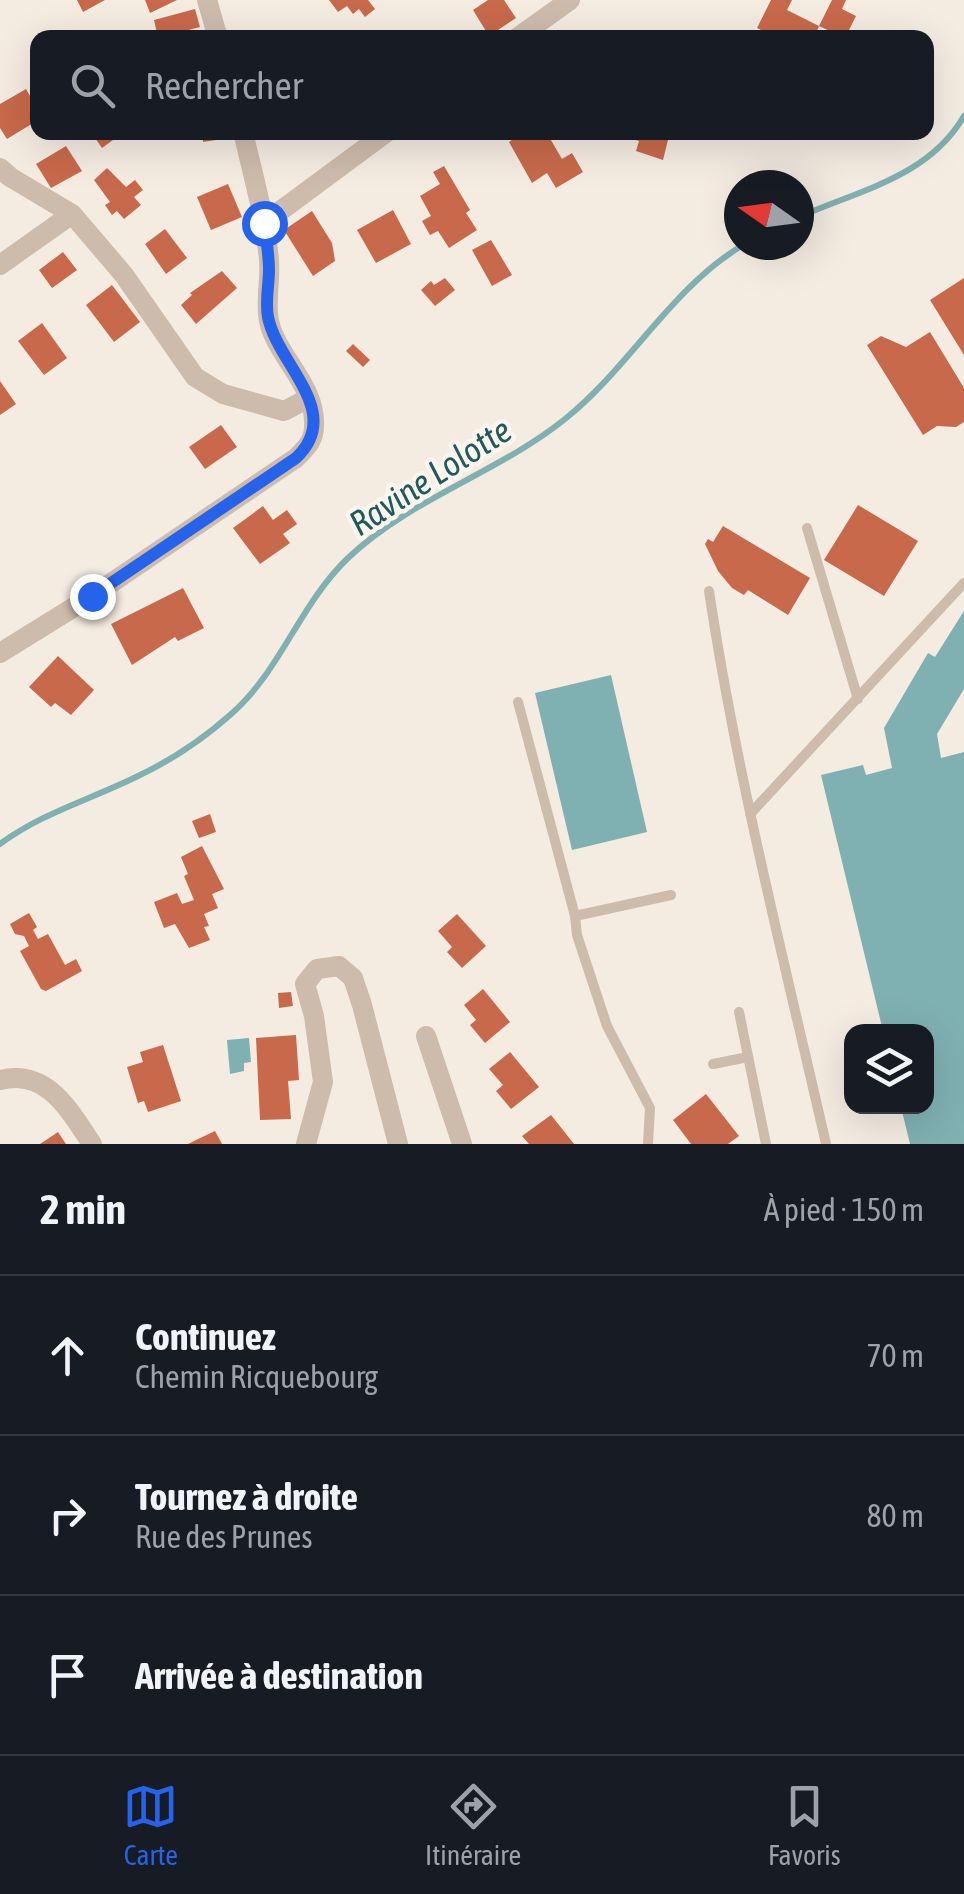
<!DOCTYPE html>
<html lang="fr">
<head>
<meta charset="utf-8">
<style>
	:root { --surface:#171b24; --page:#20242c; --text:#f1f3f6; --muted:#9ea1a6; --line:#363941; --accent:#2563eb }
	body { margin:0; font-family:"Asap Condensed",sans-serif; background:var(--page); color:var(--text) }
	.controls { position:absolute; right:30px; bottom:30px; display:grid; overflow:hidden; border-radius:20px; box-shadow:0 10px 40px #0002 }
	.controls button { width:90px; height:90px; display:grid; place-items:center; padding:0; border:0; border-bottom:2px solid var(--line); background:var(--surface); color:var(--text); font:50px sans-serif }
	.compass { position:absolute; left:724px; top:170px; width:90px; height:90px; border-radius:50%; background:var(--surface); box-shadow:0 10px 40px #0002; rotate:284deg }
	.stop { position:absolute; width:30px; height:30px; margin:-22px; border:8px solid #2563eb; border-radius:50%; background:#fff }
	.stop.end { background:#2563eb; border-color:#fff; box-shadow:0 2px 10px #0008 }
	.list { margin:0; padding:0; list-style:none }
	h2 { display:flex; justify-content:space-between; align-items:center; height:130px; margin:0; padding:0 40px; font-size:42px }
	h2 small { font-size:32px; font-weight:400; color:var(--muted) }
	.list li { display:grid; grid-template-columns:65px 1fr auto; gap:30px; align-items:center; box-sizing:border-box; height:160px; padding:0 40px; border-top:2px solid var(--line) }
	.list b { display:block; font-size:38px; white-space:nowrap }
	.list p { margin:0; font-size:32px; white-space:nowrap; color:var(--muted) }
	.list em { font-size:32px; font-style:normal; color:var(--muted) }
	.icon { flex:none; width:55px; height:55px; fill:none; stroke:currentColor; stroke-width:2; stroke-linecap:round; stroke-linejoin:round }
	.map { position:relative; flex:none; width:964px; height:1144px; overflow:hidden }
	.search { position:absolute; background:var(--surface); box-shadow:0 10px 40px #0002; left:30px; right:30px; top:30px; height:110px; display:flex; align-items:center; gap:25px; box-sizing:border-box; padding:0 35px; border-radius:20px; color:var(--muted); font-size:38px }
	.sheet { height:610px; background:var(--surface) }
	nav { display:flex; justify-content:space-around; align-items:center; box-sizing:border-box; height:140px; border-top:2px solid var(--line); background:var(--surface); font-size:28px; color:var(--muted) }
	nav a { display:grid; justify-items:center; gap:5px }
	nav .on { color:var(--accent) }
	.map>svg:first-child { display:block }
	.water { fill:#7fb0b2 }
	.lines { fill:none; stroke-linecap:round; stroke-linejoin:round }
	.stream { stroke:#7fb0b2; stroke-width:6 }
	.building { fill:#c8694b }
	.lane { stroke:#cdbbac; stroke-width:10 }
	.street { stroke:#cdbbac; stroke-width:20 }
	.route { stroke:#2563eb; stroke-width:12 }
	.labels { text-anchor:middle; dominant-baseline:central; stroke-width:9; stroke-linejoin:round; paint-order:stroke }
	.water-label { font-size:35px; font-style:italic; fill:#1f5a5e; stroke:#fbf5ee }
</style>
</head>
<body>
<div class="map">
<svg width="964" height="1144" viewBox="0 0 964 1144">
	<rect width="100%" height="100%" fill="#f4ebe1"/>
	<path class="water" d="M964 611V689L937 734 941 758 964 752V1144H910L901 1107 926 1106V1032L883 1031 821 775 863 765 866 775 892 768 884 728 928 653 935 657Z
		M611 675 647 832 572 850 535 693Z
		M249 1038 251 1062 244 1063V1071L230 1074 227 1040Z"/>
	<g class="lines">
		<path class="stream" d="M799 217C859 190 929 177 964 116
			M0 844C42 813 89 800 136 777 170 761 202 740 230 715 281 671 299 605 348 558 411 498 498 473 565 419 630 367 671 288 743 245"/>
	</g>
	<path class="building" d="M77 0H105L83 12Z
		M145 0H177L150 13Z
		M329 0H368L375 9 365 17 359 9 353 14 347 6 338 12Z
		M488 0H504L516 18 489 36 473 10Z
		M771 0H792L787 10 819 26 832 0H846L842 9 856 16 845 38 819 26 814 38H777L757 28Z
		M195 9 200 27 158 38 154 20Z
		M26 89 38 110V120L7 139 0 128V104Z
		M91 132H124L102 148Z
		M202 132H222L223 139 203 142Z
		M523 132H552L548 135 562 159 572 153 583 172 556 188 547 173 532 183 509 142Z
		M610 132H670L663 160 636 151 639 141Z
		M66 146 82 171 51 188 36 164Z
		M444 166 470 210 466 213 477 230 449 248 438 231 430 235 422 221 431 216 420 196 440 184 433 172Z
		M107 168 126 187 135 180 143 190 134 197 141 205 124 219 117 211 112 215 105 205 110 202 94 180Z
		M228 184 242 217 211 230 197 197Z
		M393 210 411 244 376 263 357 230Z
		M312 211 332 243 335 261 313 276 284 230Z
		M165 229 187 258 166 274 145 244Z
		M491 240 512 275 492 286 472 250Z
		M63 252 77 270 52 288 39 270Z
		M222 271 237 288 196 324 181 305 192 295 190 293Z
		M445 278 455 290 435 306 421 290 431 281 434 285Z
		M964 278V355L930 300Z
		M112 285 140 322 114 342 86 305Z
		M42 323 67 358 44 375 18 341Z
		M930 332 964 388V422L956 427 937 426 923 435 867 345 881 336 906 347Z
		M353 344 370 360 363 367 346 351Z
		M0 381 16 404 0 415Z
		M221 425 237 447 205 469 189 447Z
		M858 505 918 541 884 596 824 560Z
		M263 506 273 520 287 510 297 524 283 534 290 543 260 564 233 528Z
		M723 526 810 578 788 615 748 590 744 595 732 588 718 571 705 544 708 539 713 542Z
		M183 588 204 628 178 641 175 637 132 665 111 624Z
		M58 656 94 690 71 715 55 703 51 707 29 687Z
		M210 814 216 832 199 838 192 821Z
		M202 846 224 889 212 894 218 908 204 914 209 926 204 927 210 940 189 948 175 924 164 928 154 902 177 893 182 904 194 900 184 876 188 874 181 857Z
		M29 913 37 927 33 930 38 939 48 934 65 965 76 959 82 971 46 991 41 989 20 951 29 946 24 936 15 934 10 924Z
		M457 914 486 946 462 968 447 952 452 947 438 931Z
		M483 989 510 1022 485 1043 470 1025 476 1020 464 1005Z
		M291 992 293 1006 279 1008 278 993Z
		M296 1035 299 1080 288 1081 291 1119 260 1120 256 1038Z
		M163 1045 181 1101 148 1112 144 1101 138 1103 127 1067 143 1062 140 1052Z
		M510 1052 539 1087 511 1109 496 1091 503 1085 489 1069Z
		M706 1094 739 1136 728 1144H691L673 1120Z
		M551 1115 574 1144H529L522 1136Z
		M215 1131 222 1144H188L196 1140Z
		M58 1132 66 1144H40Z"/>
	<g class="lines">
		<path class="lane" d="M807 528 858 699
			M709 591C737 777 784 960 826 1144
			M518 702 575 916 577 935 607 1026 650 1108 648 1144
			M750 814 964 583
			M575 916 671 895
			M739 1012 766 1144
			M713 1064 748 1057"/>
		<path class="street" d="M207 0 218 38
			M517 38 570 0
			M0 168 10 177 72 214 124 275 195 377 223 394 284 411 309 398
			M264 223 387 132
			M0 265 72 214
			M0 653 92 596 296 458C306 448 314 441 314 426 316 391 287 365 274 336 262 311 271 287 269 260 265 217 253 175 243 132
			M426 1036 462 1144
			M0 1080C47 1068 69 1110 92 1144
			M306 1144 323 1082 314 1016 305 984 317 969 339 966 353 978 362 1005 398 1144"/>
	</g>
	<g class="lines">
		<path class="route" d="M92 596 296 458C345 412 277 364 268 317 265 302 269 285 269 270 269 254 266 238 264 223"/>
	</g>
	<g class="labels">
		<g class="water-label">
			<text transform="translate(430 476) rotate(-33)">Ravine Lolotte</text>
		</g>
	</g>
</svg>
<div class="controls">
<button><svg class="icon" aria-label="layers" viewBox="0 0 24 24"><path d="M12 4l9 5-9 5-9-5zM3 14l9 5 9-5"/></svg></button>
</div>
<svg class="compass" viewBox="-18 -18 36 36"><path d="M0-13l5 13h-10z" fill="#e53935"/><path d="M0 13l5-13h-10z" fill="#9ea1a6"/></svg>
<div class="stop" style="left:264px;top:223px"></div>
<div class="stop end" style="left:92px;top:596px"></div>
<div class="search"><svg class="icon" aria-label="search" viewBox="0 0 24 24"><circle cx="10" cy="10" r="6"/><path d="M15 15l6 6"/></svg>Rechercher</div>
</div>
<section class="sheet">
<h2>2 min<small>À pied · 150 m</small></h2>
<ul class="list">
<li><svg class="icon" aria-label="ahead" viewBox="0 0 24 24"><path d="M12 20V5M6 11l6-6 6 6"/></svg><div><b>Continuez</b><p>Chemin Ricquebourg</p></div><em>70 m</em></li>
<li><svg class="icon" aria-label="right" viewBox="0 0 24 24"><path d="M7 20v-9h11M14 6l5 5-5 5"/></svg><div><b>Tournez à droite</b><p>Rue des Prunes</p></div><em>80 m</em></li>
<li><svg class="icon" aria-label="arrive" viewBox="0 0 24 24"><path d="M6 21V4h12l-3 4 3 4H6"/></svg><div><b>Arrivée à destination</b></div></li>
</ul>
</section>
<nav>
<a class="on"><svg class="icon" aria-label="map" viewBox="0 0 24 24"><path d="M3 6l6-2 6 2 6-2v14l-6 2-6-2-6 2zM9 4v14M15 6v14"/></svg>Carte</a>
<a><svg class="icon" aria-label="directions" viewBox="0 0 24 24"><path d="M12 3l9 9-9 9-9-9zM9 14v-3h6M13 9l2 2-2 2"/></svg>Itinéraire</a>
<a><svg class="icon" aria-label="saved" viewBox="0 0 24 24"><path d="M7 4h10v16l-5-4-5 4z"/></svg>Favoris</a>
</nav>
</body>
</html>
